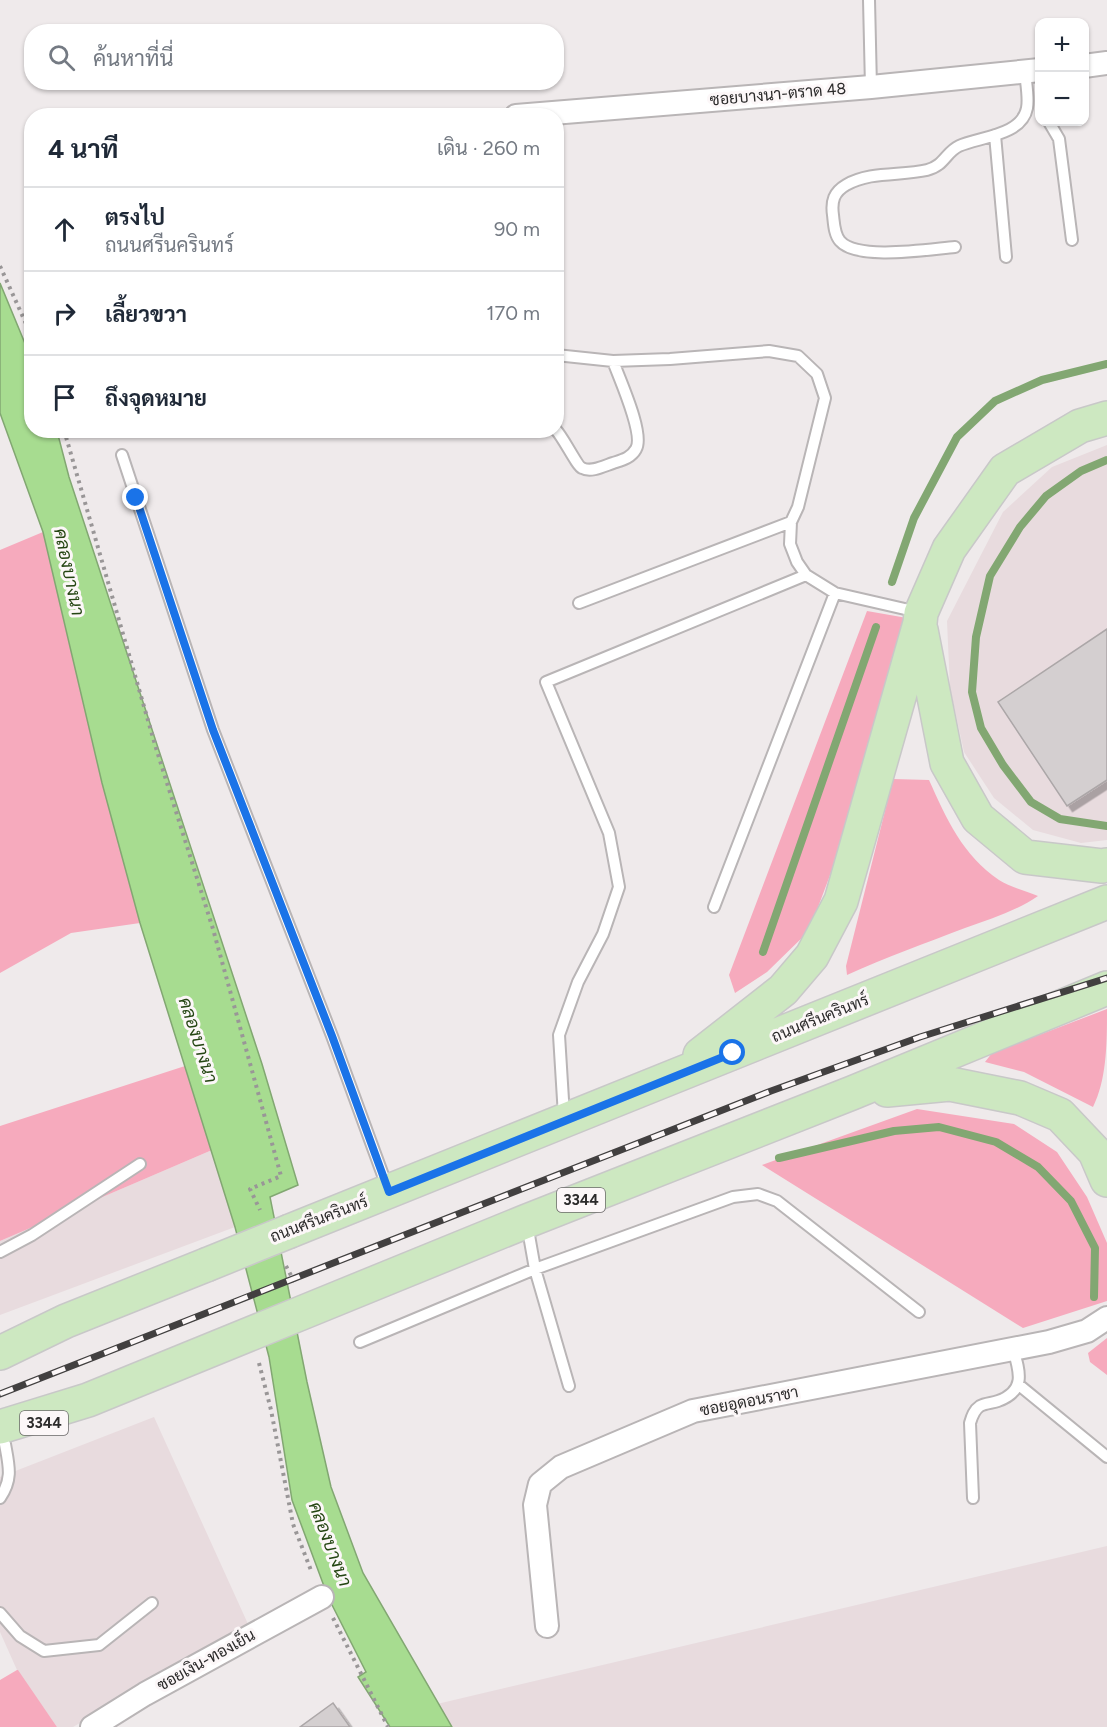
<!DOCTYPE html>
<html lang="th">
<head>
<meta charset="utf-8">
<style>
	:root { --surface:#fff; --page:#f6f6f7; --text:#1f2937; --muted:#747a83; --line:#e0e1e3 }
	body { margin:0; font-family:Figtree,Sarabun,sans-serif; background:var(--page); color:var(--text) }
	.controls { position:absolute; right:18px; top:18px; display:grid; overflow:hidden; border-radius:12px; box-shadow:0 2px 4px #0004 }
	.controls button { width:54px; height:54px; display:grid; place-items:center; padding:0; border:0; border-bottom:2px solid var(--line); background:var(--surface); color:var(--text); font:30px sans-serif }
	.stop { position:absolute; width:18px; height:18px; margin:-14px; border:4px solid #1a73e8; border-radius:50%; background:#fff }
	.stop.end { background:#1a73e8; border-color:#fff; box-shadow:0 2px 6px #0008 }
	.list { margin:0; padding:0; list-style:none }
	h2 { display:flex; justify-content:space-between; align-items:center; height:78px; margin:0; padding:0 24px; font-size:26px }
	h2 small { font-size:20px; font-weight:400; color:var(--muted) }
	.list li { display:grid; grid-template-columns:39px 1fr auto; gap:18px; align-items:center; box-sizing:border-box; height:84px; padding:0 24px; border-top:2px solid var(--line) }
	.list b { display:block; font-size:22px; white-space:nowrap }
	.list p { margin:0; font-size:20px; white-space:nowrap; color:var(--muted) }
	.list em { font-size:20px; font-style:normal; color:var(--muted) }
	.icon { flex:none; width:33px; height:33px; fill:none; stroke:currentColor; stroke-width:2; stroke-linecap:round; stroke-linejoin:round }
	.map { position:relative; flex:none; width:1107px; height:1727px; overflow:hidden }
	.search { position:absolute; background:var(--surface); box-shadow:0 2px 4px #0004; left:24px; top:24px; width:540px; height:66px; display:flex; align-items:center; gap:15px; box-sizing:border-box; padding:0 21px; border-radius:24px; color:var(--muted); font-size:22px }
	.panel { position:absolute; background:var(--surface); box-shadow:0 2px 4px #0004; left:24px; top:108px; width:540px; height:330px; border-radius:24px }
	.map>svg:first-child { display:block }
	.built { fill:#e8dbde }
	.green { fill:#f6aabd }
	.water { fill:#a7dc90; stroke:#82a772; stroke-width:1.5 }
	.lines { fill:none; stroke-linecap:round; stroke-linejoin:round }
	.stream { stroke:#82a772; stroke-width:8 }
	.building { fill:#d4cfd0; stroke:#aca7a8; stroke-width:1.5; filter:url(#shadow) }
	.service-casing { stroke:#b9b5b6; stroke-width:14 }
	.minor-casing { stroke:#b9b5b6; stroke-width:26 }
	.primary-casing { stroke:#c8c8c8; stroke-width:36 }
	.path { stroke:#999697; stroke-width:4; stroke-dasharray:3 4.5; stroke-linecap:butt }
	.service { stroke:#fff; stroke-width:10 }
	.minor { stroke:#fff; stroke-width:22 }
	.primary { stroke:#cde8c1; stroke-width:33 }
	.rail-casing { stroke:#424040; stroke-width:7 }
	.rail { stroke:#fcf7f8; stroke-width:4.5; stroke-dasharray:14; stroke-linecap:butt }
	.primary-bridge-casing { stroke:#c8c8c8; stroke-width:36; stroke-linecap:butt }
	.primary-bridge { stroke:#cde8c1; stroke-width:33 }
	.route { stroke:#1a73e8; stroke-width:8 }
	.labels { text-anchor:middle; dominant-baseline:central; stroke-width:6; stroke-linejoin:round; paint-order:stroke }
	.shield { fill:#fcf7f8; stroke:#6a6868; stroke-width:1.5 }
	.shield-label { font-size:15px; font-weight:bold; fill:#2c2b2b }
	.street-label { font-size:16px; fill:#2c2b2b; stroke:#fcf7f8 }
	.water-label { font-size:18px; font-style:italic; fill:#254613; stroke:#fcf7f8 }
</style>
</head>
<body>
<div class="map">
<svg width="1107" height="1727" viewBox="0 0 1107 1727">
	<defs>
		<filter id="shadow"><feDropShadow dx="5.5" dy="5.5" stdDeviation="0" flood-color="#0004"/></filter>
	</defs>
	<rect width="100%" height="100%" fill="#efeaeb"/>
	<path class="built" d="M1107 445V840L1081 843 1033 830 994 798 964 752 950 688 947 621 1003 512 1052 467Z
		M212 1150 235 1227 0 1315V1241Z
		M154 1417 248 1624 73 1727H57L17 1670 0 1632V1477Z
		M1107 1546V1727H453L437 1704Z"/>
	<path class="green" d="M43 532 102 783 140 923 71 933 0 973V550Z
		M867 611 907 618 832 870 809 931 767 972 735 993 729 975Z
		M893 779 929 780C946 818 963 856 999 880 1010 887 1026 891 1038 896 1016 911 990 919 965 928 926 943 886 957 847 975L846 966Z
		M1107 1009C1107 1042 1107 1079 1093 1107L1024 1072 985 1062 992 1053Z
		M185 1066 212 1150 0 1241V1126Z
		M917 1109 1014 1124 1057 1152 1087 1197 1107 1243V1301L1023 1328 762 1165Z
		M1107 1338V1375L1090 1362 1088 1353Z
		M17 1670H18L57 1727H0V1680Z"/>
	<path class="water" d="M0 283 31 358 32 430 57 431 69 477 262 1064 298 1185 270 1197 307 1382 331 1487 363 1573 452 1727H390L358 1677 366 1672 328 1597 292 1500 269 1357 235 1227 140 923 102 783 43 532 0 413Z"/>
	<g class="lines">
		<path class="stream" d="M1107 460 1081 471 1046 496 1020 527 990 576 976 637 972 692 981 728 1003 765 1031 802 1060 819 1107 826
			M892 582 914 518 957 437 995 401 1042 380 1107 364
			M763 952 876 627
			M779 1158 894 1131 939 1127 996 1142 1038 1167 1071 1201 1095 1248 1094 1297"/>
	</g>
	<path class="building" d="M1107 629V780L1067 806 998 702Z
		M333 1703 350 1727H300Z"/>
	<g class="lines">
		<g class="service-casing">
			<path id="service" d="M869 0 871 87
				M1049 122 1059 139 1072 240
				M995 135 1006 257
				M955 247C930 249 857 261 840 241 834 234 834 223 833 215 831 201 834 192 846 185 870 171 901 176 927 170 944 166 946 152 959 146 978 137 1022 136 1027 108 1029 98 1026 83 1025 72
				M556 355 613 361 670 359 769 351 798 356 817 374 825 398 798 507 791 522 790 544 797 562 806 575 835 593 918 612
				M556 430C563 437 577 466 582 468 591 473 604 466 613 463 622 460 631 458 636 449 645 434 619 378 613 361
				M122 455 213 730 332 1036 388 1189
				M579 603 791 522
				M714 907 835 593
				M564 1116 559 1035 578 982 603 934 619 887 609 833 546 682 806 575
				M527 1224 535 1269 569 1386
				M0 1252 32 1235 140 1164
				M360 1342 535 1269 733 1197 758 1194 777 1201 919 1312
				M1019 1385 1107 1457
				M0 1498C13 1479 9 1466 5 1444
				M973 1498 970 1423C972 1416 974 1410 980 1406 985 1403 993 1403 998 1401 1026 1391 1020 1372 1013 1349
				M0 1613 20 1636 44 1651 99 1645 152 1603"/>
		</g>
		<g class="minor-casing">
			<path id="minor" d="M1084 66 1107 63
				M516 116 871 87 1040 70
				M547 1626 535 1505 540 1484 561 1467 693 1411 1049 1342 1087 1331 1107 1318
				M92 1727 145 1694 322 1597"/>
		</g>
		<g class="primary-casing">
			<path id="primary" d="M921 630 947 763 978 818 1025 857 1102 866 1107 865
				M700 1055 783 990 812 956 841 901 920 623 921 613 949 549 1005 470 1080 426 1107 418
				M887 1090 950 1084 1020 1098 1060 1115 1095 1152 1107 1180
				M290 1231 1107 902
				M0 1353 66 1321 206 1265
				M0 1427 88 1400 527 1221 852 1093 1107 988"/>
		</g>
		<path class="path" d="M0 266 32 337
			M64 430 156 748 213 929 281 1176 250 1189 260 1210
			M286 1266 295 1283
			M259 1363 271 1410 293 1524 312 1573
			M333 1618 388 1727"/>
		<use href="#service" class="service"/>
		<use href="#minor" class="minor"/>
		<use href="#primary" class="primary"/>
		<g class="rail-casing">
			<path id="rail" d="M0 1394 771 1091 920 1037 1107 978"/>
		</g>
		<use href="#rail" class="rail"/>
		<g class="primary-bridge-casing">
			<path id="primary-bridge" d="M206 1265 290 1231"/>
		</g>
		<use href="#primary-bridge" class="primary-bridge"/>
	</g>
	<g class="lines">
		<path class="route" d="M136 498 213 730 332 1036 389 1192 733 1053"/>
	</g>
	<g class="labels">
		<g class="shield">
			<rect x="557" y="1188" width="48" height="24" rx="4.5"/>
			<rect x="20" y="1411" width="48" height="24" rx="4.5"/>
		</g>
		<g class="shield-label">
			<text x="581" y="1200">3344</text>
			<text x="44" y="1423">3344</text>
		</g>
		<g class="street-label">
			<text transform="translate(778 94) rotate(-5)">ซอยบางนา-ตราด 48</text>
			<text transform="translate(820 1018) rotate(-22)">ถนนศรีนครินทร์</text>
			<text transform="translate(319 1219) rotate(-21)">ถนนศรีนครินทร์</text>
			<text transform="translate(749 1401) rotate(-11)">ซอยอุดอนราชา</text>
			<text transform="translate(206 1660) rotate(-29)">ซอยเงิน-ทองเย็น</text>
		</g>
		<g class="water-label">
			<text transform="translate(69 572) rotate(78)">คลองบางนา</text>
			<text transform="translate(198 1040) rotate(72)">คลองบางนา</text>
			<text transform="translate(330 1544) rotate(69)">คลองบางนา</text>
		</g>
	</g>
</svg>
<div class="controls">
<button>+</button>
<button>−</button>
</div>
<div class="stop" style="left:733px;top:1053px"></div>
<div class="stop end" style="left:136px;top:498px"></div>
<div class="search"><svg class="icon" aria-label="search" viewBox="0 0 24 24"><circle cx="10" cy="10" r="6"/><path d="M15 15l6 6"/></svg>ค้นหาที่นี่</div>
<section class="panel">
<h2>4 นาที<small>เดิน · 260 m</small></h2>
<ul class="list">
<li><svg class="icon" aria-label="ahead" viewBox="0 0 24 24"><path d="M12 20V5M6 11l6-6 6 6"/></svg><div><b>ตรงไป</b><p>ถนนศรีนครินทร์</p></div><em>90 m</em></li>
<li><svg class="icon" aria-label="right" viewBox="0 0 24 24"><path d="M7 20v-9h11M14 6l5 5-5 5"/></svg><div><b>เลี้ยวขวา</b></div><em>170 m</em></li>
<li><svg class="icon" aria-label="arrive" viewBox="0 0 24 24"><path d="M6 21V4h12l-3 4 3 4H6"/></svg><div><b>ถึงจุดหมาย</b></div></li>
</ul>
</section>
</div>
</body>
</html>
